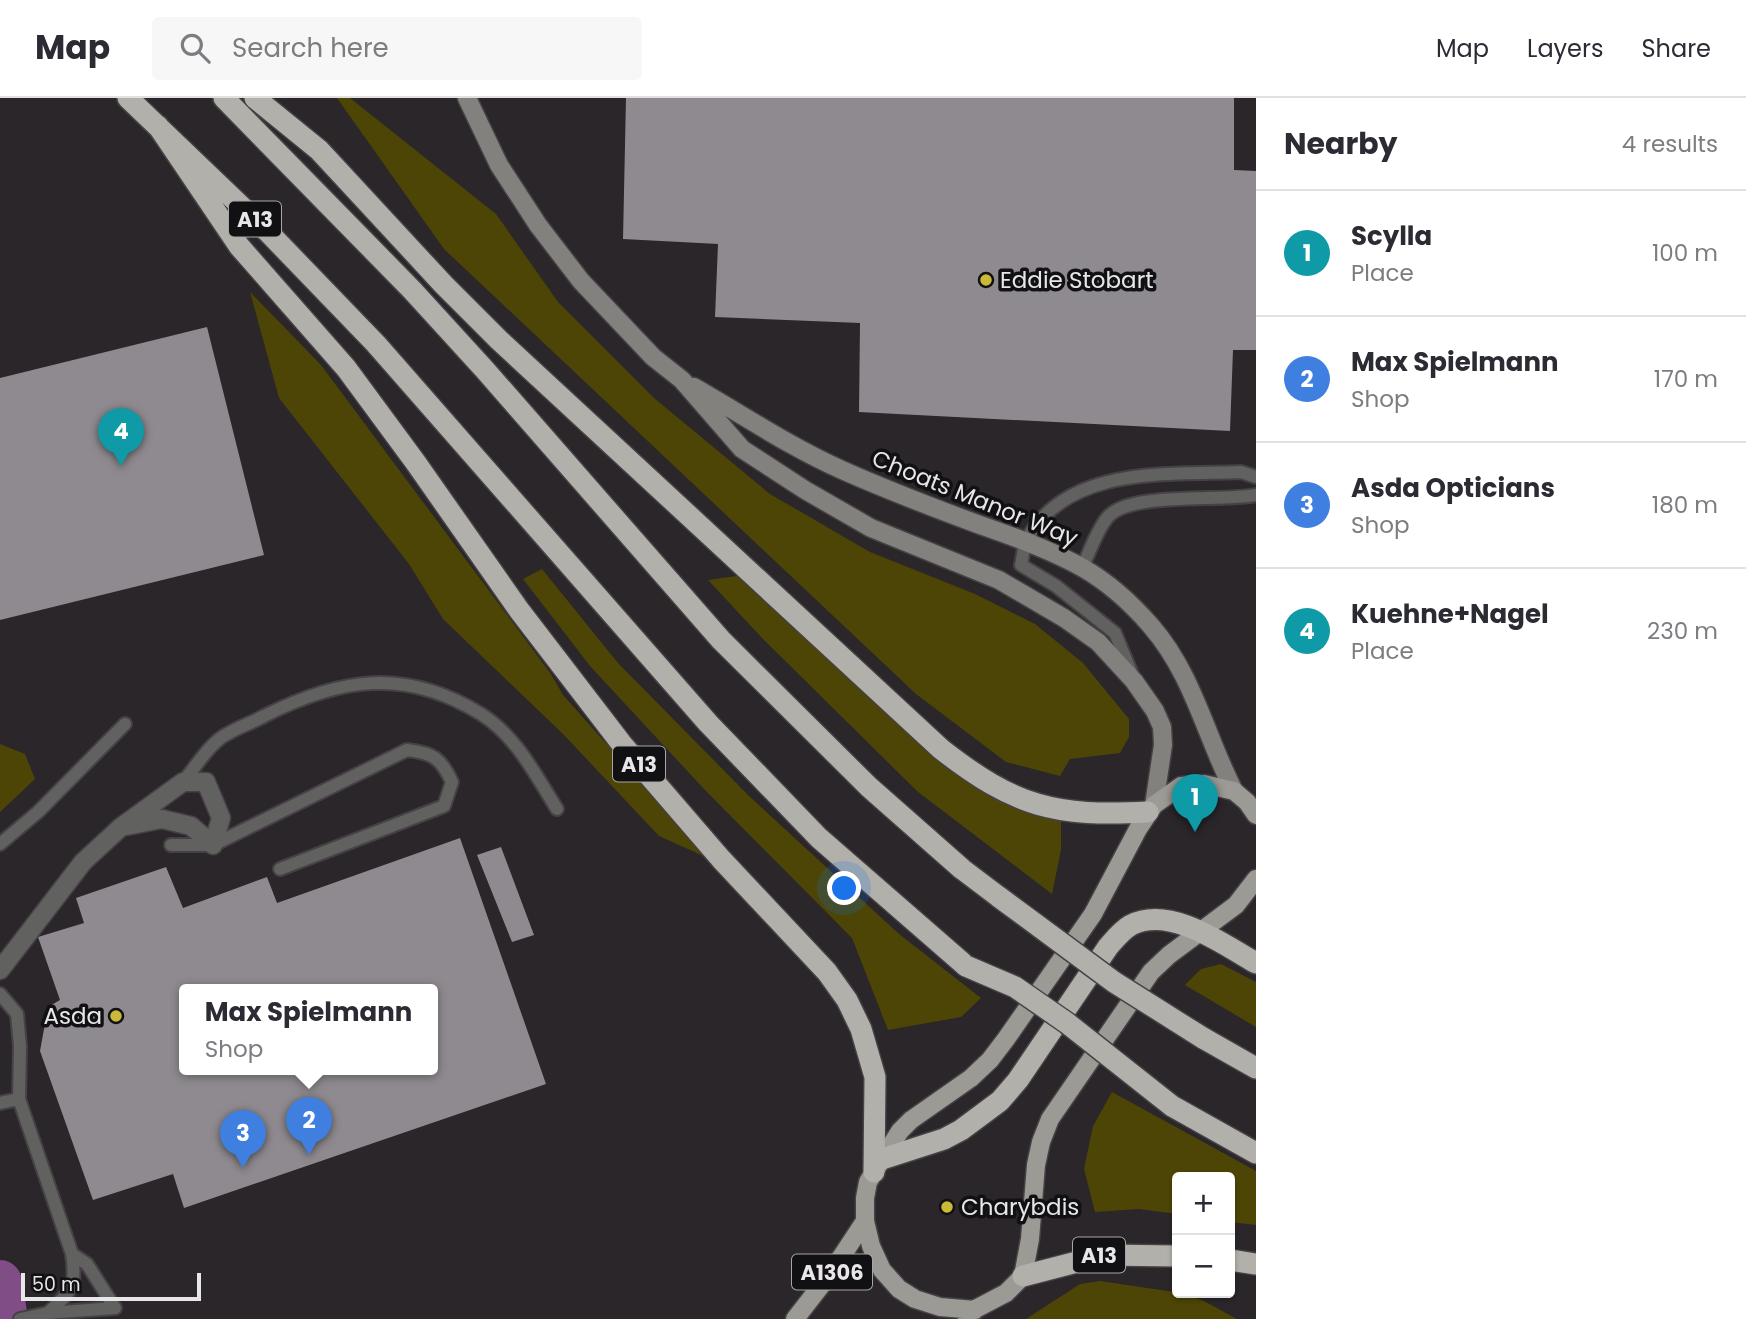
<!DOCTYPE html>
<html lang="en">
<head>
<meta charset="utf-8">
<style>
	:root { --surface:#fff; --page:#f7f7f7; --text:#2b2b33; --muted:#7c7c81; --line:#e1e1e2; --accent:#736b36 }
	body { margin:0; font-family:Poppins,sans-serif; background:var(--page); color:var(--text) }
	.controls { position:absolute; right:21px; bottom:21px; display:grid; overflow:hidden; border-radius:7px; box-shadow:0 2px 5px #0004 }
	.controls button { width:63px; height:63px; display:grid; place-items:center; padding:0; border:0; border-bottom:2px solid var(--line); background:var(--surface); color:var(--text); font:35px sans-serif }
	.scale { position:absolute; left:21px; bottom:18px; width:180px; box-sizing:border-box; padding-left:7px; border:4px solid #e8e6e8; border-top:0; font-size:19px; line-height:24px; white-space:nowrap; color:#e8e6e8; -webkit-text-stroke:5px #111012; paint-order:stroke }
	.you { position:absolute; left:845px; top:791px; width:24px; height:24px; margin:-18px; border:5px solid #fff; border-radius:50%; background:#1a73e8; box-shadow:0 0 0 10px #1a73e833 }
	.badge { display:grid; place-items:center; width:46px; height:46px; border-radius:50%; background:var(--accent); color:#fff; font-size:23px; font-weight:700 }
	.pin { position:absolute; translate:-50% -58px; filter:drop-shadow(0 2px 4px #0008) }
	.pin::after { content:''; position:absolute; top:37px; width:24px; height:21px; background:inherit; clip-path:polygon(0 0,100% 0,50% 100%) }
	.popup { position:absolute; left:179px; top:886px; width:259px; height:91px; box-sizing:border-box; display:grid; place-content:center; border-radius:7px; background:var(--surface); filter:drop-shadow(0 2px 5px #0005); font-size:23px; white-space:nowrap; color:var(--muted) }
	.popup b { font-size:26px; color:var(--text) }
	.popup::after { content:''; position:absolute; left:50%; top:100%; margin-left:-14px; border:14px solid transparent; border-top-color:var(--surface) }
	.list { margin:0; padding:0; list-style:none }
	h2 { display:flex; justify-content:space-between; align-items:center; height:91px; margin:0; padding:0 28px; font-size:30px }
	h2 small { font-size:23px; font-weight:400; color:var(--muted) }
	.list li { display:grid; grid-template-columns:46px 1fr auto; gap:21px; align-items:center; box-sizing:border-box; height:126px; padding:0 28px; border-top:2px solid var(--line) }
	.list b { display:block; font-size:26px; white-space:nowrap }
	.list p { margin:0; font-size:23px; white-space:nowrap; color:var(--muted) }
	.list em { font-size:23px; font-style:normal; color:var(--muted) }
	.icon { flex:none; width:38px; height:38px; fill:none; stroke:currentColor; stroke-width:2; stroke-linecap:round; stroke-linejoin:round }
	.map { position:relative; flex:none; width:1256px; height:1221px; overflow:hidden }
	header { display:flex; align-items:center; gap:42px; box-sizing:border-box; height:98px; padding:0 35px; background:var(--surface); border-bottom:2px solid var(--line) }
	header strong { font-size:33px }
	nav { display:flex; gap:38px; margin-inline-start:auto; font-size:24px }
	.search { width:490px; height:63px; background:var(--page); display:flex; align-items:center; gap:18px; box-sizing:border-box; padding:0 24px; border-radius:7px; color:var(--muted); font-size:26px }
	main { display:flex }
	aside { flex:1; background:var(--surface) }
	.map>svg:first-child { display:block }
	.green { fill:#4d4505 }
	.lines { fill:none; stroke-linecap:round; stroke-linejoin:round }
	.river { stroke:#804d87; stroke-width:44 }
	.building { fill:#8e8a8f; fill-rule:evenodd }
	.lane-casing { stroke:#454145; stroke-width:16 }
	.street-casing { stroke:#454145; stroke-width:21 }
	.secondary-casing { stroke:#454145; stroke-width:21 }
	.primary-casing { stroke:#454145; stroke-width:21 }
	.highway-casing { stroke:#454145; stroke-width:24 }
	.lane { stroke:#61615f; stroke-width:12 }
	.street { stroke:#61615f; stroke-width:18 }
	.secondary { stroke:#82817e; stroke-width:18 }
	.primary { stroke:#9b9a95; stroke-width:18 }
	.highway { stroke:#b1b0ab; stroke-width:21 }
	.highway-bridge-casing { stroke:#454145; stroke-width:24; stroke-linecap:butt }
	.highway-bridge { stroke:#b1b0ab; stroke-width:21 }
	.poi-dot { fill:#cbb939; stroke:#111012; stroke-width:2.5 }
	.labels { text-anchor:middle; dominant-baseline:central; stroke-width:7; stroke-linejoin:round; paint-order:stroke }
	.shield { fill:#111012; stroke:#a8a6a8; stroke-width:2 }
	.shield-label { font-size:21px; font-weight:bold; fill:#e8e6e8 }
	.poi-label { font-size:23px; fill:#e8e6e8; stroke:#111012; text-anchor:start }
	.street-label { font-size:23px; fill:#e8e6e8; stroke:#111012 }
</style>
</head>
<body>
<header>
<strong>Map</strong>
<div class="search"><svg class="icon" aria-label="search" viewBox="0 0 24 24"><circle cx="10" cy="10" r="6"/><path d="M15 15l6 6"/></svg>Search here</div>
<nav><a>Map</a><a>Layers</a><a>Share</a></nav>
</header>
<main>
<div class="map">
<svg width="1256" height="1221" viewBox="0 0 1256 1221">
	<rect width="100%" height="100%" fill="#2a262a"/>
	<path class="green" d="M337 0H350L496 116 558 204 654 300 770 396 870 454 975 496 1035 526 1083 565 1129 621V639L1120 655 1070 661 1060 678 1006 664 916 596 444 151Z
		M250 194 321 267 551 576 563 597 708 760 659 738 564 637 443 521 409 466 279 300Z
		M542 471 618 565 748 697 899 836 981 900 961 919 888 932 852 840 704 691 590 568 523 481Z
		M744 477 954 669 1061 716V752L1052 796 918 694 763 541 708 482Z
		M0 646 25 656 35 681 0 714Z
		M1221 866 1256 884V929L1185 887 1201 871Z
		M1112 994 1256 1073V1127L1230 1124V1079H1177V1116L1139 1111 1095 1114 1084 1071 1093 1028Z
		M1100 1183 1181 1195 1204 1203 1237 1221H1026L1080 1186Z"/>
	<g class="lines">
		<path class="river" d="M0 1184 6 1221"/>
	</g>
	<path class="building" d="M626 0H1234V72L1256 73V252H1233L1230 333 859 314 860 225 715 219 718 146 623 141Z
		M207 229 264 457 0 522V280Z
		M460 740 546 986 184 1110 173 1076 93 1102 40 953 48 909 60 902 38 839 84 825 76 800 166 769 183 810 267 779 277 805ZM185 891H433V971H185Z
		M501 749 534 837 512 844 477 757Z"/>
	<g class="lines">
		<g class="lane-casing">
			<path id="lane" d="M1082 470C1090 453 1096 434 1107 420 1128 393 1221 404 1256 397
				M1132 576 1115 535 1056 488 1021 467C1023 459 1023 449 1027 441 1068 367 1169 377 1241 374L1256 379
				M183 684C194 671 204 654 217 643 229 632 250 626 264 618 340 580 405 569 481 616 516 638 535 676 557 711
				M0 746 38 714 125 626
				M171 747H213L407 652C433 655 441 660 452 684L444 708 280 771
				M0 896 17 916 20 948 19 1001 72 1156C77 1190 71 1193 48 1215
				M0 1005 19 1001
				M72 1156 87 1166 115 1210
				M20 1221 48 1215 115 1210"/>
		</g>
		<g class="street-casing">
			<path id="street" d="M0 872 83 764 121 729 183 684H206L221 720 213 747 191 728 162 721 121 729"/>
		</g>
		<g class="secondary-casing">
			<path id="secondary" d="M467 0 499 67 538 127 581 183 653 259 682 282 742 351 805 392 871 430 999 482 1064 520 1098 544 1134 583 1155 613 1162 629 1163 647 1154 707
				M694 289C743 317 790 349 842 372 887 392 934 410 980 427 1015 439 1051 452 1083 470 1109 485 1132 506 1151 528 1193 576 1206 639 1234 693"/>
		</g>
		<g class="primary-casing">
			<path id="primary" d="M975 1212 940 1209 915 1201 899 1191 882 1172 871 1148 865 1123V1100L868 1084 874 1074 900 1033 911 1022 971 980 990 962 1006 941 1093 816 1138 731 1154 707 1181 688 1204 686 1234 693 1247 704 1256 717
				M966 1216 1006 1195 1023 1178 1030 1141 1036 1067 1041 1044 1050 1021 1072 989 1151 874 1169 857 1236 807 1256 781
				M795 1221 830 1176 865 1123"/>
		</g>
		<g class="highway-casing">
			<path id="highway" d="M128 0 268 134 376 246 708 625 819 740 966 868
				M224 0 412 192 485 272 721 542 869 689 962 771 999 799
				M255 0 319 52 444 187 499 242 941 651C1015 709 1055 719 1148 714
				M158 28 239 148 346 270 416 365 519 512 621 645 721 761 827 874 847 902 861 931 875 979 874 1074
				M1203 940 1256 970
				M1172 1008 1256 1055
				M882 1061 944 1041 961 1032 1000 1003 1018 982 1108 849C1115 841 1122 832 1131 827 1170 807 1223 846 1256 865
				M1230 1162 1256 1166
				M1023 1178 1104 1157 1177 1158"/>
		</g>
		<use href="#lane" class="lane"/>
		<use href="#street" class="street"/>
		<use href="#secondary" class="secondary"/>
		<use href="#primary" class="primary"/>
		<use href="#highway" class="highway"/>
		<g class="highway-bridge-casing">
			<path id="highway-bridge" d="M999 799 1114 884 1203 940
				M966 868 1015 889 1067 925 1172 1008"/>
		</g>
		<use href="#highway-bridge" class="highway-bridge"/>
	</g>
	<g class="poi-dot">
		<circle cx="986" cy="182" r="7"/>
		<circle cx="116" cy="918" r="7"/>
		<circle cx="947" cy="1109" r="7"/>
	</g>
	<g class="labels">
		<g class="shield">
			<rect x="229" y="103.5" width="52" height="35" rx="5"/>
			<rect x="613" y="648.5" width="52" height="35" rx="5"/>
			<rect x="1073" y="1139.5" width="52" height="35" rx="5"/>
			<rect x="792" y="1156.5" width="80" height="35" rx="5"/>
		</g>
		<g class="shield-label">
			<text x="255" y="121">A13</text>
			<text x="639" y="666">A13</text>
			<text x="1099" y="1157">A13</text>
			<text x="832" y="1174">A1306</text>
		</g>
		<g class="poi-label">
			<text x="1000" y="182">Eddie Stobart</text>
			<text x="102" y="918" text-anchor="end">Asda</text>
			<text x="961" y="1109">Charybdis</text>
		</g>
		<g class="street-label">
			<text transform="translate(975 400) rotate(22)">Choats Manor Way</text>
		</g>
	</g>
</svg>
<div class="controls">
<button>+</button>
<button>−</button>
</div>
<div class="scale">50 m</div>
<div class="you"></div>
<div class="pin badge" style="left:1195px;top:734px;background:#0f9aa8">1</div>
<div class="pin badge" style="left:309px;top:1057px;background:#3f7fe0">2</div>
<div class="popup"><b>Max Spielmann</b>Shop</div>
<div class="pin badge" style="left:243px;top:1070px;background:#3f7fe0">3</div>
<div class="pin badge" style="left:121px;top:368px;background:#0f9aa8">4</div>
</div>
<aside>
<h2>Nearby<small>4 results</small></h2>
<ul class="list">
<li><span class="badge" style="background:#0f9aa8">1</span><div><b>Scylla</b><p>Place</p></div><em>100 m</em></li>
<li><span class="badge" style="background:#3f7fe0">2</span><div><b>Max Spielmann</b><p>Shop</p></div><em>170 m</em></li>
<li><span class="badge" style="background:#3f7fe0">3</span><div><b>Asda Opticians</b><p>Shop</p></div><em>180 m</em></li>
<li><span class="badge" style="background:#0f9aa8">4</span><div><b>Kuehne+Nagel</b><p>Place</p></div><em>230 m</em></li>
</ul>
</aside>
</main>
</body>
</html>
